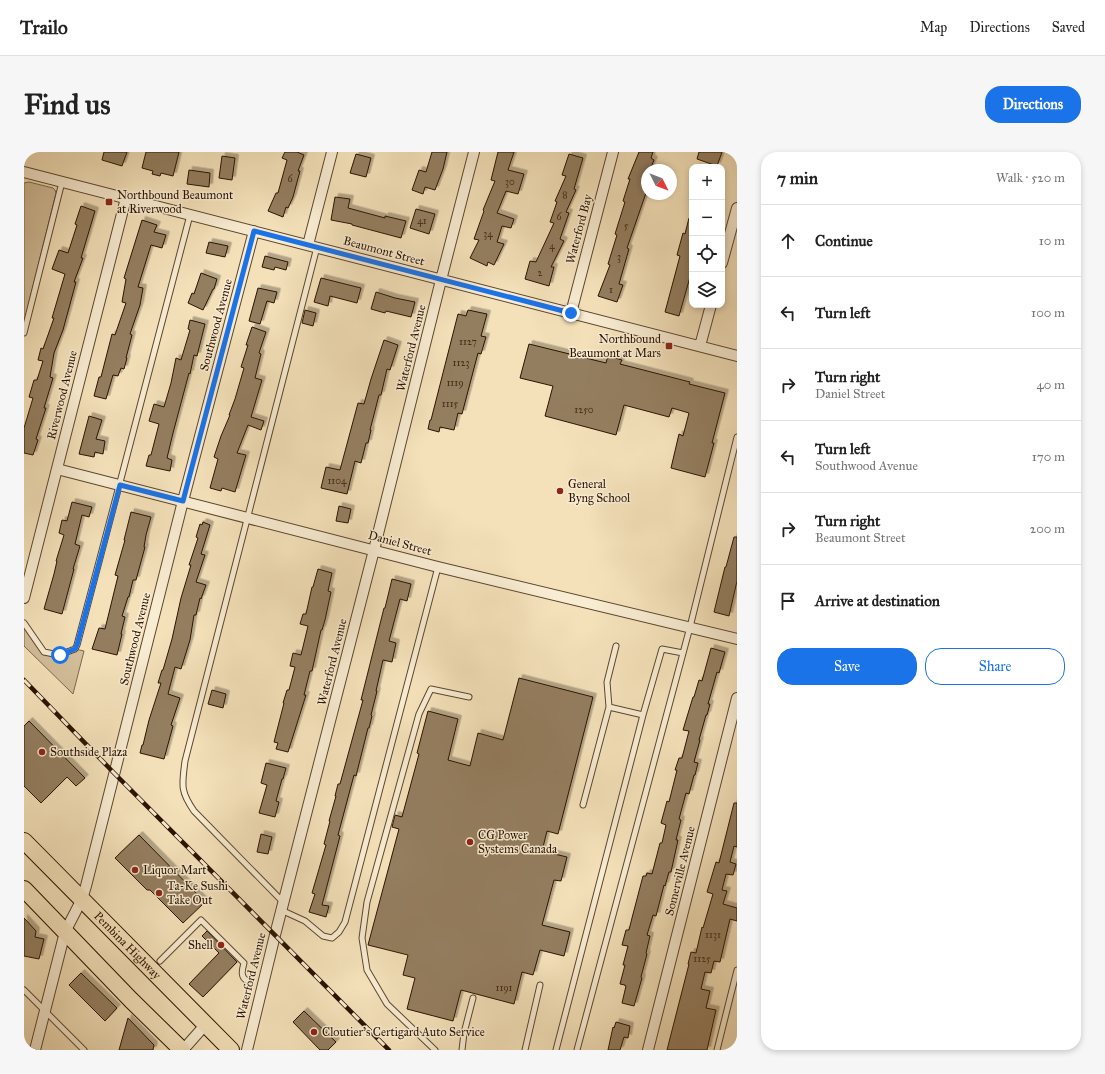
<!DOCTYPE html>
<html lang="en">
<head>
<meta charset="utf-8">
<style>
	:root { --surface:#fff; --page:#f6f6f6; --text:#222; --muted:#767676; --line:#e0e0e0; --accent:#1a73e8 }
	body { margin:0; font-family:"IM FELL Great Primer",serif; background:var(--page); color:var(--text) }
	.controls { position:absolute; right:12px; top:12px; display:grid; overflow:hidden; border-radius:8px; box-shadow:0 2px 6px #0003 }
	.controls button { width:36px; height:36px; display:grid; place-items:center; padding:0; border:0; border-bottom:1px solid var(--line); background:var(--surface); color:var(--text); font:20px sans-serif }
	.compass { position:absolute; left:617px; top:12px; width:36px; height:36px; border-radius:50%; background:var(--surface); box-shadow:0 2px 6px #0003; rotate:132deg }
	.stop { position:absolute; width:12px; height:12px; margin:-9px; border:3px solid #1a73e8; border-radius:50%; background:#fff }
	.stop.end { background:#1a73e8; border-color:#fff; box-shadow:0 1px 4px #0008 }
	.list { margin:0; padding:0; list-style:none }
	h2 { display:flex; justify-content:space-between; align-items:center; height:52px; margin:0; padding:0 16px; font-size:17px }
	h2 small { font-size:13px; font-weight:400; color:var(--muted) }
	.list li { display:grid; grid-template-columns:26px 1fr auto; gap:12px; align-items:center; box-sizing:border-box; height:72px; padding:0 16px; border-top:1px solid var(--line) }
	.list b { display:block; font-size:15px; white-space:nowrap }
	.list p { margin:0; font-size:13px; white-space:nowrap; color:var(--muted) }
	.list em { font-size:13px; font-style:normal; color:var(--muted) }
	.actions { display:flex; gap:8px; padding:12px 16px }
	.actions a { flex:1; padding:9px 0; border:1px solid var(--accent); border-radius:16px; text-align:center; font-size:14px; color:var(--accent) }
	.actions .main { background:var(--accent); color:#fff }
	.icon { flex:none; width:22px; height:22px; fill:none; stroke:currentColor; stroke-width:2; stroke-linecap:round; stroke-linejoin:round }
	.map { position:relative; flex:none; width:713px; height:898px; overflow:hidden; border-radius:16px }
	header { display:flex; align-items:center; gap:24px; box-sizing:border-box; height:56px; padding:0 20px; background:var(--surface); border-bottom:1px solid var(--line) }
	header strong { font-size:19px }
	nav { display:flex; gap:22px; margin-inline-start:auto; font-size:14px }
	.intro { display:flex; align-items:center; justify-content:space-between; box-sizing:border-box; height:96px; padding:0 24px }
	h1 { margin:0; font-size:28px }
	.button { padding:10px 18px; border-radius:16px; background:var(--accent); color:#fff; font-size:14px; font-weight:700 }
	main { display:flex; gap:24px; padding:0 24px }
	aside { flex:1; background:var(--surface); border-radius:16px; box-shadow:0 2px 6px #0003 }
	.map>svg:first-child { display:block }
	.green { fill:#d2be9a; stroke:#7e684d }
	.building { fill:#947e61; stroke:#2b1200; filter:url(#shadow) }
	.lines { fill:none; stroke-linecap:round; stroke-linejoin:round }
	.lane-casing { stroke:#5d462e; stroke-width:7 }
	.street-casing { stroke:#5d462e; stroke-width:12 }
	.primary-casing { stroke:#2b1200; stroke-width:18 }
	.lane { stroke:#f8ecd2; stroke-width:5 }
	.street { stroke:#f8ecd2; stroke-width:10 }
	.primary { stroke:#f4e1ba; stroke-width:16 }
	.rail-casing { stroke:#2b1200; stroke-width:4.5 }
	.rail { stroke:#f8ecd2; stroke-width:3; stroke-dasharray:9; stroke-linecap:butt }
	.route { stroke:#1a73e8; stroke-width:5 }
	.poi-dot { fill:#8f2418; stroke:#f8ecd2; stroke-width:1.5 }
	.labels { text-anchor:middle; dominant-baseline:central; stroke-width:3; stroke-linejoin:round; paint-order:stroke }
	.number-label { font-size:10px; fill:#452d18 }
	.poi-label { font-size:12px; fill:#2b1200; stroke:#f8ecd2; text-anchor:start }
	.street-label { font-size:12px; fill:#2b1200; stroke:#f8ecd2 }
</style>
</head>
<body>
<header>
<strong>Trailo</strong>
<nav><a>Map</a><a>Directions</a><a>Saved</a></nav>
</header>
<div class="intro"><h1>Find us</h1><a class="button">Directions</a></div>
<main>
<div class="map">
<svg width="713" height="898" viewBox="0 0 713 898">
	<defs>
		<filter id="shadow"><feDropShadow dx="3.5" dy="-3.5" stdDeviation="0" flood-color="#0004"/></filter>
	</defs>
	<rect width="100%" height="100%" fill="#f4e1ba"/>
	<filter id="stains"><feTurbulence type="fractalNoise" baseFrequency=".005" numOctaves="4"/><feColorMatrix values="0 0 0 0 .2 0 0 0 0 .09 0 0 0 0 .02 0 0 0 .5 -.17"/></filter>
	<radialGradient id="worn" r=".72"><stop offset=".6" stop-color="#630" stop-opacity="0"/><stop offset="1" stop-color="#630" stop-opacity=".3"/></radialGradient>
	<path class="green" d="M5 30 29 36 31 38 32 41 0 171V31Z
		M0 471 20 500 35 503 51 497 60 499 49 542 0 494Z"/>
	<path class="building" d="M80 0H103L98 14 78 8Z
		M122 0H155L149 24 137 21 136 24 128 22 129 19 118 16Z
		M261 0H273L280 3 274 19H276L269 45 264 56 262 55 259 65 244 59 252 41H254L263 8 258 6Z
		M408 0H423L419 17 411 38 401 35 399 42 388 38 395 18 402 20Z
		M474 0H490L484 18 500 22 494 42 482 39 473 61 490 67 487 76 478 74 473 90 480 92 470 113 464 110 463 114 446 106 455 88 450 87 460 59 459 58 471 29 467 28Z
		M615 0H629L627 6 630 8 626 18H623V27L619 36 623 37V38L603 96 605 97 595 132 599 133 593 150 574 144 586 113 584 112 593 83 591 82 601 50 599 49 606 27H604Z
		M675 0H698L693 14 673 7Z
		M332 2 347 6 342 25 326 21Z
		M545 2 559 6 550 37 552 38 542 60 545 61 536 87 540 89 527 115H530L525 134 501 127 506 109 512 110 530 71 526 70 533 50 531 49 542 24 538 23Z
		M198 4 211 6 208 28 195 26Z
		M165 18 186 21 185 35 163 32Z
		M311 45 326 47 324 56 361 66V64L382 69 377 86 328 73V72L307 68Z
		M57 54 71 59 57 106H59L50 130H52L39 178 30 201 26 225 29 226 20 256H22L12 287 14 288 9 303 0 301V276L9 246 5 245 10 228H13L19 209 14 208 17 196 19 197 30 166H28L41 122 28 117 35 98 44 101 53 73 51 72Z
		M392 57 411 62 405 82 386 76Z
		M665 66H668V118L655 164 641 160 656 104 653 103 659 81 661 82Z
		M118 68 133 73 130 80 142 83 138 96 127 93 114 135 119 136 116 153 106 182 108 183 102 206H103L100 217 97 216 94 224 89 223 82 247 70 244 75 225H77L88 182 91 183 102 151 98 150 102 127 100 126Z
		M185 90 204 94 201 105 182 101Z
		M241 104 264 110 262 118 251 115 250 118 238 115Z
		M177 121 193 127 190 137H189L179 158 164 151 168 141 170 142Z
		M297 126 337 136 333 151 306 144 304 154 290 150Z
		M234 136 253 140 250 151 243 149 236 172 225 169Z
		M352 140 371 146 391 150 387 165 362 159 361 161 347 157Z
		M281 158 292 161 289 174 278 171Z
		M444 158 463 162 457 184 462 185 457 202 454 201 438 262 434 261 430 278 416 275 415 280 404 277 406 268H407L434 162 442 164Z
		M166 168 181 172 173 204 170 203 166 222 165 221 149 281 143 306 148 308 146 319 122 314 125 303H127L135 272 125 269 130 252 140 255 147 231 152 206 157 208 166 178 164 177Z
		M228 175 242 180 235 201 237 202 231 226 238 228 227 265 240 269 237 278 224 273 213 301 222 303 211 340 198 336 197 339 186 336 194 307 190 305 197 284 206 263H205L211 247 220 216 217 215 224 193H222Z
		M360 188 374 193 366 218 363 217 357 243H355L346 278H347L344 291H342L337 311 331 309 323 342 297 336 302 315 316 318 334 251 340 252 347 227Z
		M505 192 582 211 584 204 598 208 596 212 666 230 665 232 701 241 688 291H690L681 325 647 316 655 282 659 284 665 261 648 256 645 265 600 253 592 283 521 264 529 234 496 226Z
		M65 264 78 268 72 287 81 289 79 302 71 300 70 305 55 302Z
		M48 350 68 355 65 365 58 363 51 392 56 394 49 417H50L38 462 20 457 30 422 33 409H32L40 383 35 381 38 368 43 369Z
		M315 354 327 357 324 371 312 369Z
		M107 360 127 365 122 383 120 395H121L112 428H109L105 445H104L98 464 101 465 97 482H98L93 503 68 497 75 476 81 477 94 424 91 423 101 388H100Z
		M179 370 186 373 177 402 181 403 172 430 182 433 177 447 176 446 172 463H170L166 488 157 517 151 515 144 542 156 546 147 573 149 574 140 607 116 601 118 593H119L125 568 137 531H134L138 518H139L148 487 157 446 167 413H165L174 386 172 385 176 372 178 373Z
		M710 385H713V429L705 464 690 460 701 415H702Z
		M294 417 308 421 304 439 307 440 301 468 298 478H297L288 519H286L280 543H282L264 600 252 597 254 591 250 590 260 551H259L263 538H265L271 515 266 514 269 501 277 503 284 474 276 472 279 462H282L288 435H289Z
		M368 427 387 432 383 449 376 447 365 489 372 491 368 510 359 508 352 539H353L347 563 348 564 345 576H344L332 624 330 623 314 683 316 684 298 753 305 754 302 765 285 760 291 742 288 741 302 693 300 692 306 669H305L312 644H311L314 632H316L339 548H337L360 456H361Z
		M687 496 701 500 695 521 693 520 684 552H686L683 563H682L675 588H676L670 610 674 611 671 623H670L665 642 662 641 655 667 657 668 652 688H654L647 720H645L641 734 640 733 632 764 629 763 623 783 626 784 622 801 623 802 617 825 618 826 610 854 598 851 602 834H601V833L596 832 601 813H599L604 794 598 793 602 778H605L608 766 619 724H622L623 721 628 722 636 691H638L642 673 637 671 643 649 645 650 653 618H651L655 606H658L665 579 659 578 669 545H670L675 528 678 529Z
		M495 526 569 545 534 682 523 679 518 699 543 705 537 729 530 728 518 773 546 780 540 804 516 798 509 823 498 820 490 852 437 838 429 869 383 857 391 826 379 823 384 803 344 793 375 677 368 675 371 663 378 665 395 602 393 601 404 559 434 567 424 608 446 614 454 581 479 588Z
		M188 538 202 542 199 556 184 552Z
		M5 569 61 626 52 634 43 625 17 651 0 634V574Z
		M242 611 262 616 259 627H258L252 649 255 650 251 665 235 661 243 633 237 631Z
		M710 651H713V695L710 694 706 710 712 712 709 723 702 722 698 738 703 739 699 752 713 756V769L706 767 696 810 690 809 687 821 681 820 677 837 686 839 682 856 692 858 683 898H643L665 812H664L667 800 672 801 678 775 679 776 689 742 683 740 692 710 695 711Z
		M237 682 248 685 244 702 233 700Z
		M115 683 181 750 159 771 126 738H123L91 706Z
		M0 766 12 779 11 785 20 787 15 807 0 804Z
		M183 779 213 810 179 845 165 832 195 801 178 784Z
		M57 821 93 856 81 869 45 833Z
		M280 859 312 890 304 898H296L269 870Z
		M104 866 130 893 129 898H95Z
		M592 870 606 874 604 886 600 885 596 898H584L589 875 590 876Z"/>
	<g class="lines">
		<g class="lane-casing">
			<path id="lane" d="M0 181 38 30
				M0 471 20 500 35 503 51 497 53 493 99 319 166 63
				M585 555 583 530 592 494
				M559 653 585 555 619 563
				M259 750 170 659C156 639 158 633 161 609L293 95
				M257 758 281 769 299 784 308 786 315 780 321 770 414 415
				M136 809 177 768 220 811C218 818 216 826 224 829
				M0 838 60 898
				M411 898 363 852 343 818 338 786 343 750 395 562 407 537 445 545
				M438 898 440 881 449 846
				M501 898 516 833
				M532 898 619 563 638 497 659 501
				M553 898 666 475 713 285
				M693 898 713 818"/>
		</g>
		<g class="street-casing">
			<path id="street" d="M0 20 713 204
				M284 93 308 0
				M698 111 713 56
				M547 161 589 0
				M676 194 687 153
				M33 317 414 415 713 487
				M0 446 102 46
				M11 898 41 780 58 747 62 734 159 349 230 79
				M159 898 182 872
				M223 898 251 783 350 398 417 128 450 0
				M624 898 713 546"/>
		</g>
		<g class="primary-casing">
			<g id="primary">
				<path id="s1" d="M0 689 207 898"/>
				<path d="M0 737 107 848 158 898"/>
			</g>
		</g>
		<use href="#lane" class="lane"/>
		<use href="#street" class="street"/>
		<use href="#primary" class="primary"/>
		<g class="rail-casing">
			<path id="rail" d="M0 528 90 621 365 898"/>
		</g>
		<use href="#rail" class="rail"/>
	</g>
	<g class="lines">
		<path class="route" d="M36 503 51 497 53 493 96 333 159 349 230 79 547 161"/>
	</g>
	<g class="poi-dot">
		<rect x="81" y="46" width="8" height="8" rx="2"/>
		<rect x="641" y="190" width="8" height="8" rx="2"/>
		<circle cx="536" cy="339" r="4"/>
		<circle cx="18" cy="600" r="4"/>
		<circle cx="446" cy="690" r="4"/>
		<circle cx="111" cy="718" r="4"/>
		<circle cx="135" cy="741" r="4"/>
		<circle cx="197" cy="793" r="4"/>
		<circle cx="290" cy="880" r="4"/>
	</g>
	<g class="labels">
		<g class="number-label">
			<text x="266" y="27">6</text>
			<text x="486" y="30">30</text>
			<text x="541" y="43">8</text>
			<text x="535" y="65">6</text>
			<text x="398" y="69">41</text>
			<text x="602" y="74">5</text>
			<text x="464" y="82">34</text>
			<text x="528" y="94">4</text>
			<text x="595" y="105">3</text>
			<text x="516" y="121">2</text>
			<text x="587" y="138">1</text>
			<text x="444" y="190">1127</text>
			<text x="437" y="211">1123</text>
			<text x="431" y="231">1119</text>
			<text x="426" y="252">1115</text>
			<text x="560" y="258">1250</text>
			<text x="313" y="329">1104</text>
			<text x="689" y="783">1131</text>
			<text x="678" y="807">1125</text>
			<text x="480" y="836">1191</text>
		</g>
		<g class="poi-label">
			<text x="93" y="43">Northbound Beaumont<tspan x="93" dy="14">at Riverwood</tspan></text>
			<text x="637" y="187" text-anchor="end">Northbound<tspan x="637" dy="14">Beaumont at Mars</tspan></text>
			<text x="544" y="332">General<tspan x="544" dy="14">Byng School</tspan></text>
			<text x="26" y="600">Southside Plaza</text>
			<text x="454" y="683">CG Power<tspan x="454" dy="14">Systems Canada</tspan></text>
			<text x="119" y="718">Liquor Mart</text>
			<text x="143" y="734">Ta-Ke Sushi<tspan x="143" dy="14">Take Out</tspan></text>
			<text x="189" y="793" text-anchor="end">Shell</text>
			<text x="298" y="880">Cloutier's Certigard Auto Service</text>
		</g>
		<g class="street-label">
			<text transform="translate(555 77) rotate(-75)">Waterford Bay</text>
			<text transform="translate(360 99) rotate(15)">Beaumont Street</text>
			<text transform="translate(192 173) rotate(-75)">Southwood Avenue</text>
			<text transform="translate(387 196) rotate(-76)">Waterford Avenue</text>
			<text transform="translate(38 243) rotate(-76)">Riverwood Avenue</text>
			<text transform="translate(376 391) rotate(15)">Daniel Street</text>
			<text transform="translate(111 487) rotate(-76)">Southwood Avenue</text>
			<text transform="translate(308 510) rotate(-76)">Waterford Avenue</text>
			<text transform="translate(656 719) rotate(-76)">Somerville Avenue</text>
			<text stroke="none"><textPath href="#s1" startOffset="147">Pembina Highway</textPath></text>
			<text transform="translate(227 824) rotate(-76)">Waterford Avenue</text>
		</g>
	</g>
	<rect width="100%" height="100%" filter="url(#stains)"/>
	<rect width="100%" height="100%" fill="url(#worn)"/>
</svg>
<div class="controls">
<button>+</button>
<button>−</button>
<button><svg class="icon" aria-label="locate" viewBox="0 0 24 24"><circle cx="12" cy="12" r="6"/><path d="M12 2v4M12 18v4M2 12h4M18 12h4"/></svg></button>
<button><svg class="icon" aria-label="layers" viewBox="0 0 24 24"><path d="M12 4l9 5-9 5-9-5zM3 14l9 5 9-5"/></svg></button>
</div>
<svg class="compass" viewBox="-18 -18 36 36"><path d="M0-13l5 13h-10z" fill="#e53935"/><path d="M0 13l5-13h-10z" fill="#767676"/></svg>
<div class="stop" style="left:36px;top:503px"></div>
<div class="stop end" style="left:547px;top:161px"></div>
</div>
<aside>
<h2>7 min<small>Walk · 520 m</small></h2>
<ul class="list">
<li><svg class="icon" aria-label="ahead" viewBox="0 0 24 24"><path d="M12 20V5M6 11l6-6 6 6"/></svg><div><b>Continue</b></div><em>10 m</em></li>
<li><svg class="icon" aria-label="left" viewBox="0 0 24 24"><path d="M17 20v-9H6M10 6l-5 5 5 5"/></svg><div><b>Turn left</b></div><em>100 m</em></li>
<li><svg class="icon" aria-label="right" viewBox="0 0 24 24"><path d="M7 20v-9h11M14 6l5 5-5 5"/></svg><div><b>Turn right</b><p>Daniel Street</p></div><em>40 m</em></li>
<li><svg class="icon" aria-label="left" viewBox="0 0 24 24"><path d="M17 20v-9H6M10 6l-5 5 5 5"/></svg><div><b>Turn left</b><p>Southwood Avenue</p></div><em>170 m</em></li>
<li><svg class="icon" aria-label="right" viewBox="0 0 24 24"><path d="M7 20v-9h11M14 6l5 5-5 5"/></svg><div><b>Turn right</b><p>Beaumont Street</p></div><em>200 m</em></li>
<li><svg class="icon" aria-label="arrive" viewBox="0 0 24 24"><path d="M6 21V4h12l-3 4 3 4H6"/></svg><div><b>Arrive at destination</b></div></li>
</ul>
<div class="actions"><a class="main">Save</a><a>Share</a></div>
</aside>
</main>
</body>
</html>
